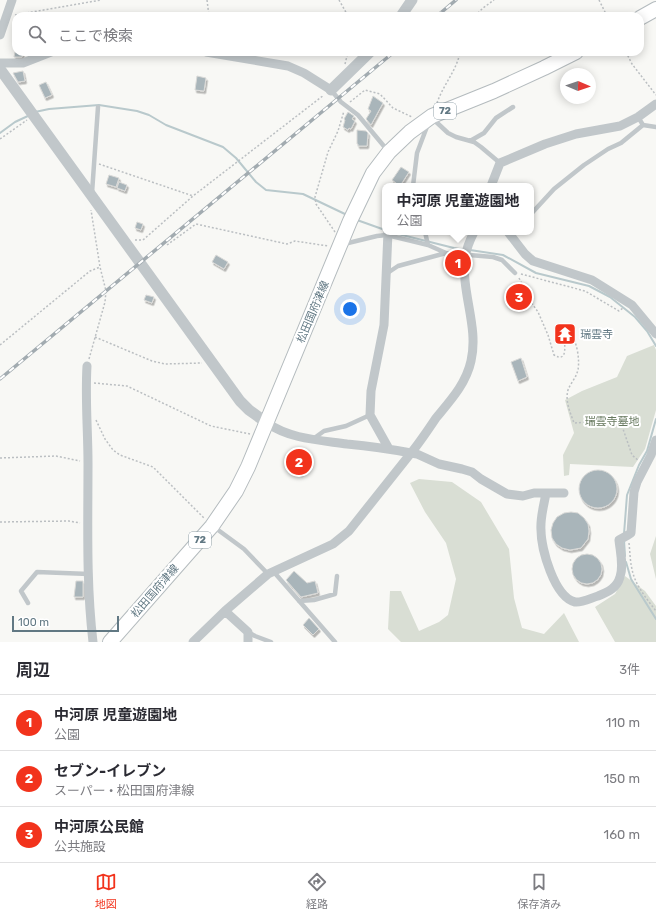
<!DOCTYPE html>
<html lang="ja">
<head>
<meta charset="utf-8">
<style>
	:root { --surface:#fff; --page:#f7f7f7; --text:#2b2b33; --muted:#7c7c81; --line:#e1e1e2; --accent:#f2331c }
	body { margin:0; font-family:Rubik,"Noto Sans JP",sans-serif; background:var(--page); color:var(--text) }
	.compass { position:absolute; left:560px; top:68px; width:36px; height:36px; border-radius:50%; background:var(--surface); box-shadow:0 2px 10px #0003; rotate:92deg }
	.scale { position:absolute; left:12px; bottom:10px; width:107px; box-sizing:border-box; padding-left:4px; border:2px solid #617883; border-top:0; font-size:11px; line-height:14px; white-space:nowrap; color:#617883; -webkit-text-stroke:3px #fff; paint-order:stroke }
	.you { position:absolute; left:350px; top:309px; width:14px; height:14px; margin:-10px; border:3px solid #fff; border-radius:50%; background:#1a73e8; box-shadow:0 0 0 6px #1a73e833 }
	.badge { display:grid; place-items:center; width:26px; height:26px; border-radius:50%; background:var(--accent); color:#fff; font-size:13px; font-weight:700 }
	.pin { position:absolute; translate:-50% -50%; border:2px solid #fff; box-shadow:0 1px 4px #0006 }
	.popup { position:absolute; left:382px; top:183px; width:152px; height:52px; box-sizing:border-box; display:grid; place-content:center; border-radius:8px; background:var(--surface); filter:drop-shadow(0 1px 3px #0005); font-size:13px; white-space:nowrap; color:var(--muted) }
	.popup b { font-size:15px; color:var(--text) }
	.popup::after { content:''; position:absolute; left:50%; top:100%; margin-left:-8px; border:8px solid transparent; border-top-color:var(--surface) }
	.list { margin:0; padding:0; list-style:none }
	h2 { display:flex; justify-content:space-between; align-items:center; height:52px; margin:0; padding:0 16px; font-size:17px }
	h2 small { font-size:13px; font-weight:400; color:var(--muted) }
	.list li { display:grid; grid-template-columns:26px 1fr auto; gap:12px; align-items:center; box-sizing:border-box; height:56px; padding:0 16px; border-top:1px solid var(--line) }
	.list b { display:block; font-size:15px; white-space:nowrap }
	.list p { margin:0; font-size:13px; white-space:nowrap; color:var(--muted) }
	.list em { font-size:13px; font-style:normal; color:var(--muted) }
	.icon { flex:none; width:22px; height:22px; fill:none; stroke:currentColor; stroke-width:2; stroke-linecap:round; stroke-linejoin:round }
	.map { position:relative; flex:none; width:656px; height:642px; overflow:hidden }
	.search { position:absolute; background:var(--surface); box-shadow:0 2px 10px #0003; left:12px; right:12px; top:12px; height:44px; display:flex; align-items:center; gap:10px; box-sizing:border-box; padding:0 14px; border-radius:12px; color:var(--muted); font-size:15px }
	.sheet { height:220px; background:var(--surface) }
	nav { display:flex; justify-content:space-around; align-items:center; box-sizing:border-box; height:56px; border-top:1px solid var(--line); background:var(--surface); font-size:11px; color:var(--muted) }
	nav a { display:grid; justify-items:center; gap:2px }
	nav .on { color:var(--accent) }
	.map>svg:first-child { display:block }
	.green { fill:#d9ded4 }
	.lines { fill:none; stroke-linecap:round; stroke-linejoin:round }
	.stream { stroke:#b9c9cc; stroke-width:2 }
	.building { fill:#a9b5ba; stroke:#dadad8; filter:url(#shadow) }
	.primary-casing { stroke:#b4bbbe; stroke-width:16 }
	.path { stroke:#bbbfc2; stroke-width:1.5; stroke-dasharray:2 2; stroke-linecap:butt }
	.service { stroke:#c1c7ca; stroke-width:4.5 }
	.minor { stroke:#c1c7ca; stroke-width:9 }
	.tertiary { stroke:#c1c7ca; stroke-width:11 }
	.primary { stroke:#fff; stroke-width:14 }
	.rail-casing { stroke:#a2abb0; stroke-width:3.5 }
	.rail { stroke:#fff; stroke-width:2; stroke-dasharray:6; stroke-linecap:butt }
	.labels { text-anchor:middle; dominant-baseline:central; stroke-width:4; stroke-linejoin:round; paint-order:stroke }
	.shield { fill:#fff; stroke:#90a0a8; stroke-width:1 }
	.shield-label { font-size:10px; font-weight:bold; fill:#617883 }
	.street-label { font-size:11px; fill:#617883; stroke:#fff }
	.poi-label { font-size:11px; fill:#617883; stroke:#fff; text-anchor:start }
	.park-label { font-size:11px; fill:#687a60; stroke:#fff }
</style>
</head>
<body>
<div class="map">
<svg width="656" height="642" viewBox="0 0 656 642">
	<defs>
		<filter id="shadow"><feDropShadow dx="1.5" dy="2.5" stdDeviation="0" flood-color="#0004"/></filter>
	</defs>
	<rect width="100%" height="100%" fill="#f8f8f5"/>
	<path class="green" d="M449 254H462L460 271Z
		M654 345 656 350V410L645 449 633 467 570 464 569 475 564 476 563 455 574 433 565 400 582 391 617 377 627 356Z
		M419 479 452 482 481 502 509 549 514 598 522 628 544 634 564 613 579 642H401L388 629 390 591H401L419 631 439 622 448 615 456 579 446 543 425 512 410 483Z
		M656 536V579L650 554Z
		M625 576 645 591 656 606V642H615L595 607 615 594Z"/>
	<g class="lines">
		<path class="stream" d="M35 112 49 109 99 105 137 111 149 115 166 125 223 147 236 158 256 182 266 190 303 194 347 215
			M0 133 15 122 30 115
			M357 220 385 230
			M390 232 454 248 464 250
			M470 250 503 255 536 273 589 286 610 297 635 317 647 331 656 346
			M624 534 627 495 639 465 647 451 656 419
			M624 540 625 556
			M626 562 631 579 656 619"/>
	</g>
	<path class="building" d="M15 52H23L22 57H14Z
		M23 71 25 81 18 82 13 73Z
		M197 76 206 78 204 91 195 90Z
		M46 82 52 95 45 98 39 85Z
		M373 96 383 103 371 125 366 119 371 111 368 109Z
		M348 112 354 116 352 119 355 121 351 129 349 128 348 130 343 127 345 120 344 119Z
		M357 130 366 131 368 133 367 146H358V144H357Z
		M401 167 409 172 400 186 392 180Z
		M109 175 119 178 116 187 106 184Z
		M119 182 127 185 125 191 117 188Z
		M137 222 143 224 141 230 135 228Z
		M216 255 228 262 224 269 212 262Z
		M521 287 526 305 518 307 512 290Z
		M146 295 154 297 152 303 144 300Z
		M521 358 527 377 518 381 511 362Z
		M298 451 308 454 301 474 291 471Z
		M579 489a19 19 0 1 1 38 0a19 19 0 1 1-38 0Z
		M571 512 578 513 584 518 588 524 589 531 588 539 581 548 570 550 562 548 556 544 552 538 551 530 553 523 557 517 564 513Z
		M572 569a15 15 0 1 1 30 0a15 15 0 1 1-30 0Z
		M294 571 307 583 315 581 318 593 301 597 286 580Z
		M76 581H83V597H74Z
		M309 618 319 629 313 635 303 625Z"/>
	<g class="lines">
		<g class="primary-casing">
			<path id="primary" d="M640 18 656 9
				M110 642 212 526 236 491 248 467 350 221 373 173 389 152 410 132 432 116 494 91 544 68 576 52"/>
		</g>
		<path class="path" d="M207 0 209 16
			M339 0 348 16
			M599 0 607 16
			M15 15 101 0
			M475 16 483 8 494 0
			M626 52 632 64 656 95
			M345 64 348 52
			M350 102 365 90 380 94 393 108 412 117
			M437 103C443 85 457 70 460 52
			M0 139 27 120
			M99 164 193 196
			M335 232 316 204 315 197 328 152 338 131 344 111
			M135 240H143L193 196 324 95
			M167 245 196 224 287 244 295 241 328 246
			M521 274 585 291 619 311 623 308
			M519 278 533 305 538 312 548 335 554 355C569 364 564 342 564 335L566 332H569C577 338 581 364 577 373 575 379 570 384 568 390 565 401 570 412 574 423L610 421 622 426 632 455 639 461
			M95 337 152 361 165 364 202 363
			M0 345 90 271 100 267
			M89 359 105 302 106 291 100 267 91 210
			M94 383 127 386 211 426 250 434
			M96 420 105 439 113 450 120 455 153 467 205 519
			M0 458 56 456 80 461
			M0 522 69 521 80 523
			M629 543C630 552 630 561 632 569 635 585 646 598 656 611"/>
		<path class="service" d="M331 90 341 102 358 115 388 151
			M433 119 448 133 456 137 474 142 481 147 500 163
			M643 125 656 127
			M470 141 484 133 496 118 513 107
			M413 186 417 153 428 124
			M92 193 98 107
			M531 214 554 189 584 165 608 149 621 143 643 125 638 117
			M425 232 428 245
			M344 244 377 236 387 235 428 245 446 253 493 257 502 260 515 273
			M386 274 398 266 446 253
			M313 439 324 431 346 426 370 415
			M214 527 244 549 268 574
			M273 571 335 642
			M299 601 314 600 335 594 337 576
			M28 603 21 591 37 572 89 574
			M248 632 255 636 271 642"/>
		<path class="minor" d="M0 35 12 0
			M206 52 288 66 304 73 331 90
			M0 63H23L51 52
			M491 186 500 163 545 144 576 134 620 126 638 117 656 104
			M388 232 384 325 371 391 370 415 389 449
			M508 232 525 254 533 261 592 280 632 305 656 334
			M87 366C85 399 88 431 88 463 88 523 86 583 93 642
			M267 423C290 439 319 440 347 444 368 446 390 449 411 453 420 442 428 430 436 418 450 401 466 384 471 361 479 327 461 293 465 258 466 249 470 240 474 232
			M546 493C544 505 540 518 541 530 541 548 554 597 575 602 582 603 591 598 598 596 608 592 617 588 620 577 624 566 620 551 619 540L628 535 631 533 634 492 637 482 651 455 656 440
			M225 611 248 632V642
			M193 642 225 611 268 574 333 544 349 531 411 453 417 454 439 464 462 469 472 472 481 479 507 494 523 496 534 493H564"/>
		<path class="tertiary" d="M401 16 412 0
			M0 69 240 401 249 410 267 423
			M331 90 370 52"/>
		<use href="#primary" class="primary"/>
		<g class="rail-casing">
			<path id="rail" d="M437 16 456 0
				M0 379 394 52"/>
		</g>
		<use href="#rail" class="rail"/>
	</g>
	<defs>
		<g id="temple-square" transform="scale(1.15)"><rect x="-9" y="-9" width="18" height="18" rx="4" fill="#f2331c" stroke="#fff"/><path d="M0-6L5-2H3V0L6.5 2.5H4V6H1.5V3h-3V6H-4V2.5H-6.5L-3 0V-2H-5Z" fill="#fff"/></g>
	</defs>
	<g fill-rule="evenodd">
		<use href="#temple-square" x="565" y="334"/>
	</g>
	<g class="labels">
		<g class="shield">
			<rect x="434" y="103" width="22" height="16" rx="3"/>
			<rect x="189" y="532" width="22" height="16" rx="3"/>
		</g>
		<g class="shield-label">
			<text x="445" y="111">72</text>
			<text x="200" y="540">72</text>
		</g>
		<g class="street-label">
			<text transform="translate(313 312) rotate(-67)">松田国府津線</text>
			<text transform="translate(155 591) rotate(-49)">松田国府津線</text>
		</g>
		<g class="poi-label">
			<text x="580" y="334">瑞雲寺</text>
		</g>
		<g class="park-label">
			<text x="612" y="421">瑞雲寺墓地</text>
		</g>
	</g>
</svg>
<svg class="compass" viewBox="-18 -18 36 36"><path d="M0-13l5 13h-10z" fill="#e53935"/><path d="M0 13l5-13h-10z" fill="#7c7c81"/></svg>
<div class="scale">100 m</div>
<div class="you"></div>
<div class="pin badge" style="left:458px;top:263px">1</div>
<div class="popup"><b>中河原 児童遊園地</b>公園</div>
<div class="pin badge" style="left:299px;top:462px">2</div>
<div class="pin badge" style="left:519px;top:297px">3</div>
<div class="search"><svg class="icon" aria-label="search" viewBox="0 0 24 24"><circle cx="10" cy="10" r="6"/><path d="M15 15l6 6"/></svg>ここで検索</div>
</div>
<section class="sheet">
<h2>周辺<small>3件</small></h2>
<ul class="list">
<li><span class="badge">1</span><div><b>中河原 児童遊園地</b><p>公園</p></div><em>110 m</em></li>
<li><span class="badge">2</span><div><b>セブン-イレブン</b><p>スーパー · 松田国府津線</p></div><em>150 m</em></li>
<li><span class="badge">3</span><div><b>中河原公民館</b><p>公共施設</p></div><em>160 m</em></li>
</ul>
</section>
<nav>
<a class="on"><svg class="icon" aria-label="map" viewBox="0 0 24 24"><path d="M3 6l6-2 6 2 6-2v14l-6 2-6-2-6 2zM9 4v14M15 6v14"/></svg>地図</a>
<a><svg class="icon" aria-label="directions" viewBox="0 0 24 24"><path d="M12 3l9 9-9 9-9-9zM9 14v-3h6M13 9l2 2-2 2"/></svg>経路</a>
<a><svg class="icon" aria-label="saved" viewBox="0 0 24 24"><path d="M7 4h10v16l-5-4-5 4z"/></svg>保存済み</a>
</nav>
</body>
</html>
